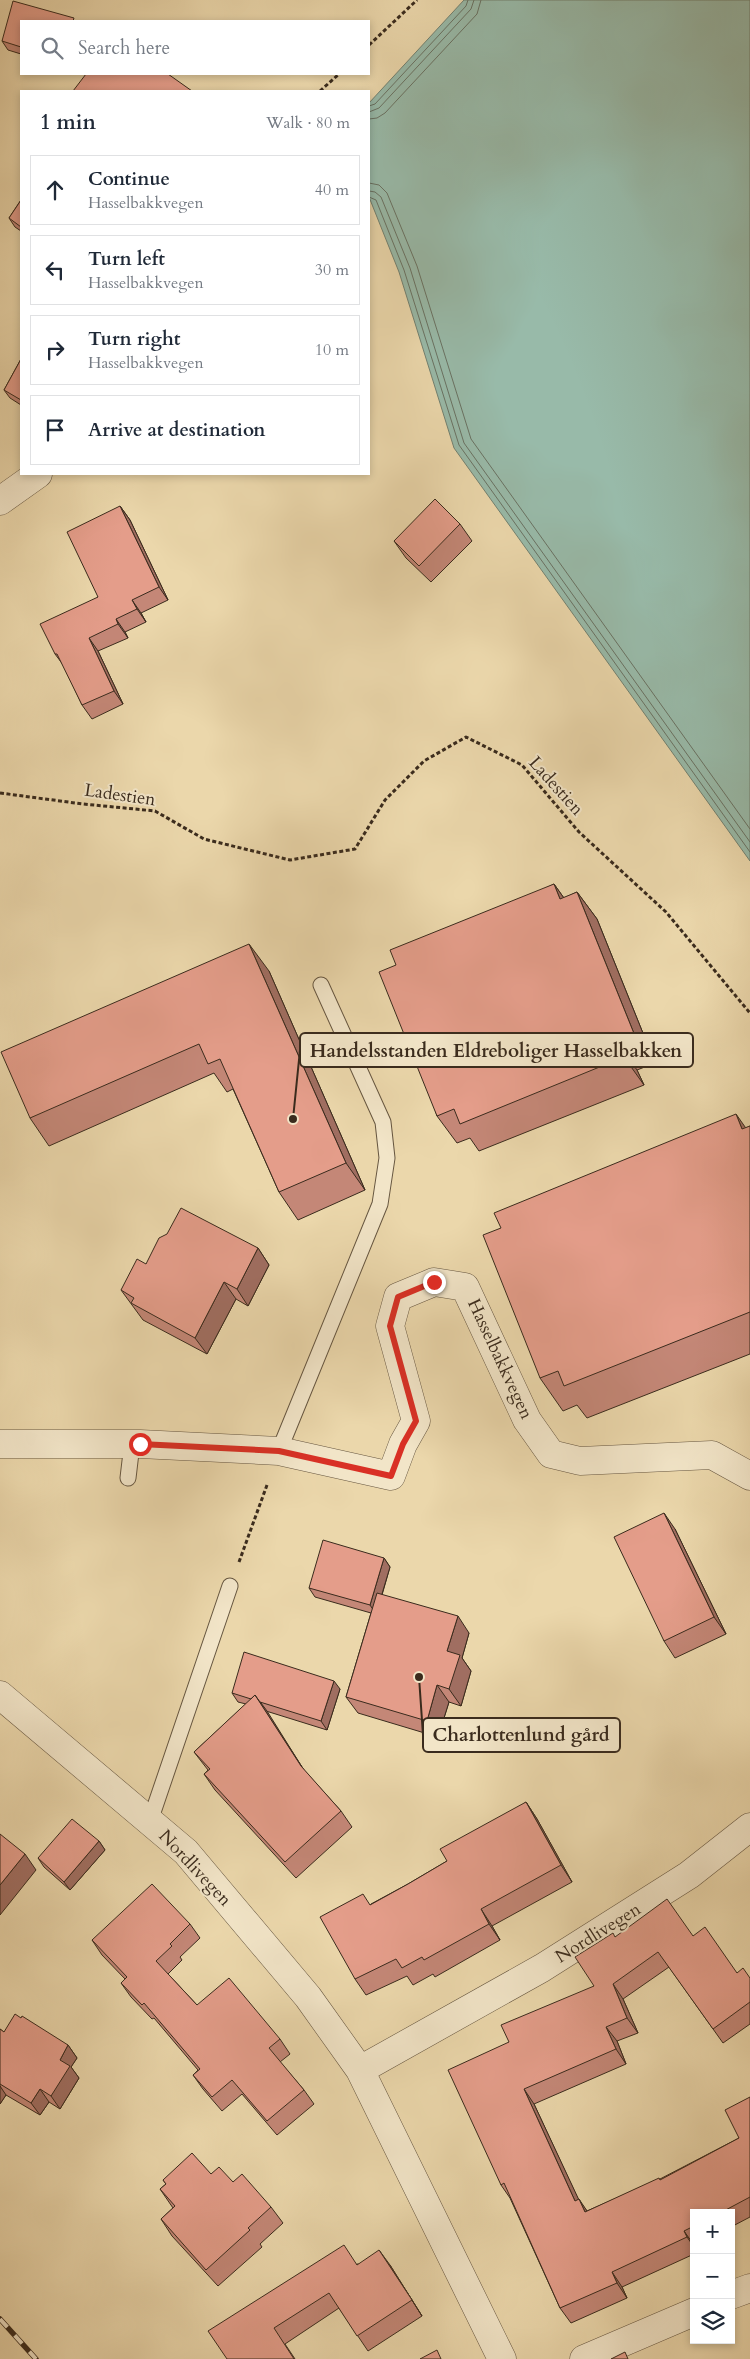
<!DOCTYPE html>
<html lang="en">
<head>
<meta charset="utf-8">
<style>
	:root { --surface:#fff; --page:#f2f2f3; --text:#1f2937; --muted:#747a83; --line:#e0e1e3 }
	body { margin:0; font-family:Cardo,serif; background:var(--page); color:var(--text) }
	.controls { position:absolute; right:15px; bottom:15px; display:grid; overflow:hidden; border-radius:0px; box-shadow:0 2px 8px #0003 }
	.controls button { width:45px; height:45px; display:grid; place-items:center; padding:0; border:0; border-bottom:1px solid var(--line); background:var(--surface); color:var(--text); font:25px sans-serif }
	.stop { position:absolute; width:15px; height:15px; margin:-11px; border:4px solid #d93025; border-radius:50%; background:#fff }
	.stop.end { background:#d93025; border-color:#fff; box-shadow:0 1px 5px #0008 }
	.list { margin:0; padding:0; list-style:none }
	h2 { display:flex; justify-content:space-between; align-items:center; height:65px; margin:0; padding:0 20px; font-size:21px }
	h2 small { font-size:16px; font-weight:400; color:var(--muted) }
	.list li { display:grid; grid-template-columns:32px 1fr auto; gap:15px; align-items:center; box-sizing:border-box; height:70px; margin:0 10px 10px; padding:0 10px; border:1px solid var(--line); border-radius:0px }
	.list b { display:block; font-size:19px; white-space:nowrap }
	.list p { margin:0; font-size:16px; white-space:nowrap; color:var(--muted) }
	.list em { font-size:16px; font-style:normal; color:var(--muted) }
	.icon { flex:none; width:28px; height:28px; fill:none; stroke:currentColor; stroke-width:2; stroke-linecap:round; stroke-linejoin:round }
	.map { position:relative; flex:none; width:750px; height:2359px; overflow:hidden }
	.search { position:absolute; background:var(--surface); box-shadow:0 2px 8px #0003; left:20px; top:20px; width:350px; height:55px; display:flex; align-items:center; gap:12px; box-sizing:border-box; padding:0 18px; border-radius:0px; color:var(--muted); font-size:19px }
	.panel { position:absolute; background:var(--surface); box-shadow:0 2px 8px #0003; left:20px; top:90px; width:350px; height:385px; border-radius:0px }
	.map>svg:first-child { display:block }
	.water { fill:#98baa9; stroke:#728171 }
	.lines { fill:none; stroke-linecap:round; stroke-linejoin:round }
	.shore { stroke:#697263; stroke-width:1 }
	.service-casing { stroke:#665640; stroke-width:17 }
	.minor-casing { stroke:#665640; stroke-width:29 }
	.path { stroke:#3a2b1d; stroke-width:3; stroke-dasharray:4 2.5; stroke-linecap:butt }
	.service { stroke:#f2e5c8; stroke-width:15 }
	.minor { stroke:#f2e5c8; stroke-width:28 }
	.rail-casing { stroke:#3a2b1d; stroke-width:5.5 }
	.rail { stroke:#f2e5c8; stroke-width:4; stroke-dasharray:11; stroke-linecap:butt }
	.wall { fill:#c48777; stroke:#3a2b1d }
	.shaded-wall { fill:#a06e61; stroke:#3a2b1d }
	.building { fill:#e49d8a; stroke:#3a2b1d }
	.route { stroke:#d93025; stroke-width:6 }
	.labels { text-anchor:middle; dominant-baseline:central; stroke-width:4; stroke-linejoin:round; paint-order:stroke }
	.street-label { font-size:18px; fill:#3a2b1d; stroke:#f2e5c8 }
	.leader { fill:none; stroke:#3a2b1d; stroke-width:2 }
	.callout-dot { fill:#3a2b1d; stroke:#f2e5c8; stroke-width:2 }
	.callout { fill:#f2e5c8; stroke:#3a2b1d; stroke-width:2 }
	.callout-label { font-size:19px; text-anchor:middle; font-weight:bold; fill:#3a2b1d }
</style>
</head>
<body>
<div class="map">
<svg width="750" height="2359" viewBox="0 0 750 2359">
	<rect width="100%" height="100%" fill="#ebd7ab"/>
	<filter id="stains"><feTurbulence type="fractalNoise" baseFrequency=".004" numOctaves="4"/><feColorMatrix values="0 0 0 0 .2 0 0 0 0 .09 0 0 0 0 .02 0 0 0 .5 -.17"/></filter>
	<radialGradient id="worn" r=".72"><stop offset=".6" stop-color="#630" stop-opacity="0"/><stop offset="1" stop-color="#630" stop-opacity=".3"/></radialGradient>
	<path class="water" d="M464 0H750V861L454 448 399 272 369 197V103Z"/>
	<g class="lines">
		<path class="shore" d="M369 106 375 104 466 6 468 0
			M369 112 379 108 471 9 474 0
			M369 119 377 118 385 113 477 14 481 0
			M369 183 379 185 387 193 417 266 471 439 750 829
			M369 191 375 192 381 197 410 268 464 443 750 842
			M369 197 376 200 404 270 459 445 750 852"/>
		<g class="service-casing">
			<path id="service" d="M279 1451 380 1204 387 1158 383 1122 321 985
				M128 1478 132 1444
				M150 1821 230 1586"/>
		</g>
		<g class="minor-casing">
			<path id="minor" d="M0 501 38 474
				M0 1444H140L279 1451 391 1476 403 1444 416 1421 390 1326 398 1297 434 1282 465 1287 527 1420 551 1454 580 1461 712 1455 750 1476
				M0 1695 186 1852 308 1997 360 2070 502 2359
				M360 2070 542 1968 689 1875 750 1827
				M731 2295 750 2288
				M584 2359 694 2312"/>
		</g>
		<path class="path" d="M369 45 417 0
			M320 91 339 74
			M0 793 83 804 155 811 204 839 290 860 355 849 385 800 424 761 466 737 522 765 579 832 666 912 750 1013
			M239 1562 267 1485"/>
		<use href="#service" class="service"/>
		<use href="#minor" class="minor"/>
		<g class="rail-casing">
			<path id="rail" d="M0 2319 36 2359"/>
		</g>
		<use href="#rail" class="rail"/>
	</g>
	<path class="wall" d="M21 21V54L8 50 2 41Z
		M21 200V231L15 227 9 218Z
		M21 359V405L10 398 4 390Z
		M120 506 130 520 168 600 141 613 146 622 125 632 128 638 98 651 123 704 92 719 82 705 64 666 55 654 98 597Z
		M460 524 472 541 431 582 406 558 394 541Z
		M554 884 564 898 577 892 597 919 655 1063 637 1070 644 1085 479 1151 470 1138 457 1143 437 1116 396 965Z
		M269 971 365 1190 298 1220 279 1192 233 1089 227 1092 214 1073 49 1146 30 1118Z
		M750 1126V1354L587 1418 577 1405 563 1411 540 1378 746 1128Z
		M258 1248 269 1265 248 1306 236 1299 207 1354 143 1320 121 1290 146 1264Z
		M675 1529 726 1634 675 1658 664 1641Z
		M384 1558 390 1567 382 1595 469 1633 462 1658 471 1671 461 1706 449 1702 438 1737 358 1713 346 1697 371 1613 315 1597 309 1588Z
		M340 1689 327 1730 266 1711 304 1770 341 1811 352 1827 296 1878 215 1790 204 1774 208 1770 194 1752 246 1704 238 1702 232 1693Z
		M526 1802 537 1819 572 1882 492 1926 500 1940 435 1977 433 1974 413 1985 407 1976 366 1995 355 1979 371 1904 408 1884 447 1861Z
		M99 1841 105 1850 70 1890 44 1867 38 1858Z
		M190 1924 200 1938 180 1957 182 1960 168 1974 197 2005 280 2039 290 2054 280 2062 304 2090 314 2104 277 2135 242 2094 222 2111 203 2089 193 2075 198 2070 154 2018 152 2019 131 1997 121 1983 125 1979 102 1955 92 1940Z
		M693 1936 737 1973 750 1978V2024L723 2043 669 1967 623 1999 638 2033 617 2041 626 2064 534 2104 578 2199 587 2211 660 2179 739 2138 750 2097V2217L731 2227V2213H694V2254L622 2287 627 2298 571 2323 560 2308 510 2198 501 2185 509 2042 594 1986 615 1937Z
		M0 2029 4 2032 68 2045 77 2058 71 2067 79 2078 60 2109 49 2102 40 2115 6 2095 0 2104Z
		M211 2174 233 2182 271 2207 283 2223 260 2244 262 2247 218 2286 172 2236 161 2219 173 2208 160 2189 166 2184 163 2180Z
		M357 2264 390 2265 422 2316 368 2351 339 2308 285 2344 295 2359H227Z"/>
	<path class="shaded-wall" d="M120 506 130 520 168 600 159 587Z
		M132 600 141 613 146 622 137 609Z
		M116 619 125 632 128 638 118 624Z
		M89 638 98 651 123 704 114 691Z
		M554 884 573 911 560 899Z
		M577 892 597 919 655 1063 635 1036Z
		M249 944 269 971 365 1190 346 1163Z
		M618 1043 637 1070 644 1085 624 1057Z
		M736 1114 750 1134 742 1129Z
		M258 1248 269 1265 248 1306 237 1289Z
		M224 1282 236 1299 207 1354 195 1338Z
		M664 1513 675 1529 726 1634 714 1617Z
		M384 1558 390 1567 376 1614 370 1605Z
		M458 1616 469 1633 462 1658 471 1671 461 1706 449 1689 447 1651Z
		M334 1681 340 1689 327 1730 321 1721Z
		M437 1685 449 1702 438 1737 427 1721Z
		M255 1695 267 1711 312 1783 301 1766Z
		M526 1802 537 1819 572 1882 561 1865Z
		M99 1841 105 1850 70 1890 64 1882Z
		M25 1854 36 1870 0 1915V1885Z
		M481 1909 492 1926 500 1940 489 1924Z
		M613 1984 623 1999 638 2033 627 2018Z
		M606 2027 617 2041 626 2064 616 2049Z
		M68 2045 77 2058 71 2067 79 2078 60 2109 51 2096 60 2060Z
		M0 2086 6 2095 0 2104Z
		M40 2089 49 2102 40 2115 31 2103Z
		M524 2089 534 2104 586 2215 575 2201Z
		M579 2199 589 2214 585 2212Z
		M684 2231 694 2245V2247L687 2237Z
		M379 2250 390 2265 422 2316 412 2300Z
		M612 2272 622 2287 627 2298 617 2283Z"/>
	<path class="building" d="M13 1 74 18 73 21H21V47L2 41Z
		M86 74H168L192 91H73Z
		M21 200V227L9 218Z
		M21 359V400L4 390Z
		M435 499 460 524 419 566 394 541Z
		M120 506 159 587 132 600 137 609 116 619 118 624 89 638 114 691 82 705 57 654H55L40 624 98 597 67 532Z
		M554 884 560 899 577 892 635 1036 618 1043 624 1057 460 1124 454 1109 437 1116 379 972 396 965 390 950Z
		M249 944 346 1163 279 1192 220 1059 208 1064 199 1044 30 1118 1 1052Z
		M736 1114 742 1129 750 1126V1312L564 1386 558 1371 540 1378 483 1235 501 1228 494 1213Z
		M181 1208 258 1248 237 1289 224 1282 195 1338 131 1303 134 1298 121 1290 137 1259 146 1264 159 1238 167 1234Z
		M664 1513 714 1617 664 1641 614 1537Z
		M323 1540 384 1558 370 1605 309 1588Z
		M377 1593 458 1616 447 1651 460 1655 449 1689 437 1685 427 1721 346 1697Z
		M244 1652 334 1681 321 1721 260 1702 255 1695 251 1699 232 1693Z
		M255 1695 301 1766 341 1811 285 1862 204 1774 210 1769 194 1752Z
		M526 1802 561 1865 481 1909 489 1924 424 1960 422 1957 402 1968 396 1959 355 1979 320 1917 363 1894 370 1905 408 1884 447 1861 440 1849Z
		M72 1819 99 1841 64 1882 38 1858Z
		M0 1834 25 1854 0 1885Z
		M152 1884 190 1924 170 1944 172 1946 156 1961 197 2005 229 1978 280 2039 269 2048 304 2090 267 2121 232 2080 212 2097 193 2075 200 2069 144 2003 142 2005 121 1983 127 1977 92 1940Z
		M667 1899 693 1936 705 1927 737 1973 743 1968 750 1978V2002L713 2029 658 1952 613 1984 627 2018 606 2027 616 2049 524 2089 575 2201 579 2199 585 2212 659 2178 660 2180 739 2138 725 2110 750 2097V2197L720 2213H694V2226L684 2231 687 2237 612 2272 617 2283 560 2308 504 2183 501 2185 448 2070 509 2042 501 2025 594 1986 575 1957 613 1933 615 1937Z
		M15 2014 21 2018 22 2016 68 2045 60 2060 70 2066 51 2096 40 2089 31 2103 0 2084V2029L4 2032Z
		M192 2153 211 2174 219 2167 233 2182 242 2174 271 2207 248 2228 250 2230 206 2270 161 2219 175 2206 160 2189 166 2184 163 2180Z
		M344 2245 357 2265 379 2250 412 2300 357 2336 329 2293 274 2328 294 2359H227L208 2331Z
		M437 2350 441 2359H420Z
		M625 2352 628 2359H611Z"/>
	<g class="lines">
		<path class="route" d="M140 1444 279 1451 391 1476 403 1444 416 1421 390 1326 398 1297 434 1282"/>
	</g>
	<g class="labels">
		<g class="street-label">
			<text transform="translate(556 786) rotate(48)">Ladestien</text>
			<text transform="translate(120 795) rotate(8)">Ladestien</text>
			<text transform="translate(500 1359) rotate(65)">Hasselbakkvegen</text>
			<text transform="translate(195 1868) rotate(47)">Nordlivegen</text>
			<text transform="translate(598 1933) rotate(-32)">Nordlivegen</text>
		</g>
	</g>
	<path class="leader" d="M293 1119L300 1050M419 1677L423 1735"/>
	<g class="callout-dot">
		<circle cx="293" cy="1119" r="5"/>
		<circle cx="419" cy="1677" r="5"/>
	</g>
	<g class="callout">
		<rect x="300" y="1033" width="393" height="34" rx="5"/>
		<rect x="423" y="1718" width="197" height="34" rx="5"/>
	</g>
	<g class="callout-label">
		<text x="496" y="1057">Handelsstanden Eldreboliger Hasselbakken</text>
		<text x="521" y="1741">Charlottenlund gård</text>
	</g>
	<rect width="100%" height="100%" filter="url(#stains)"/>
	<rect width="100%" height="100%" fill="url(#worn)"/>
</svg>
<div class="controls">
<button>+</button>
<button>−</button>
<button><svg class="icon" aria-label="layers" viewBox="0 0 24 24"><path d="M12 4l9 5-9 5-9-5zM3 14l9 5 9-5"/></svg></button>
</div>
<div class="stop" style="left:140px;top:1444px"></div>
<div class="stop end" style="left:434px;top:1282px"></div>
<div class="search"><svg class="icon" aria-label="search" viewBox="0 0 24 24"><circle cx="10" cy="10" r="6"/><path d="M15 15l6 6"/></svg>Search here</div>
<section class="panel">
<h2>1 min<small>Walk · 80 m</small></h2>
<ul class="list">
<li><svg class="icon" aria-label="ahead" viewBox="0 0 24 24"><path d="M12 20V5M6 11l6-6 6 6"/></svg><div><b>Continue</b><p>Hasselbakkvegen</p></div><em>40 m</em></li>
<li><svg class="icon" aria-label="left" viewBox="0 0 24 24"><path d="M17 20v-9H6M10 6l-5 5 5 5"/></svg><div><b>Turn left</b><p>Hasselbakkvegen</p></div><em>30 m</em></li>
<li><svg class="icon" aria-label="right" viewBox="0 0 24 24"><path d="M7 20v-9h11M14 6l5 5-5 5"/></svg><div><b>Turn right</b><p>Hasselbakkvegen</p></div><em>10 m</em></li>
<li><svg class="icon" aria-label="arrive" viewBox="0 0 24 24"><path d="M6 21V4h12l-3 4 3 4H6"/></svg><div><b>Arrive at destination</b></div></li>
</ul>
</section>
</div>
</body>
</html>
